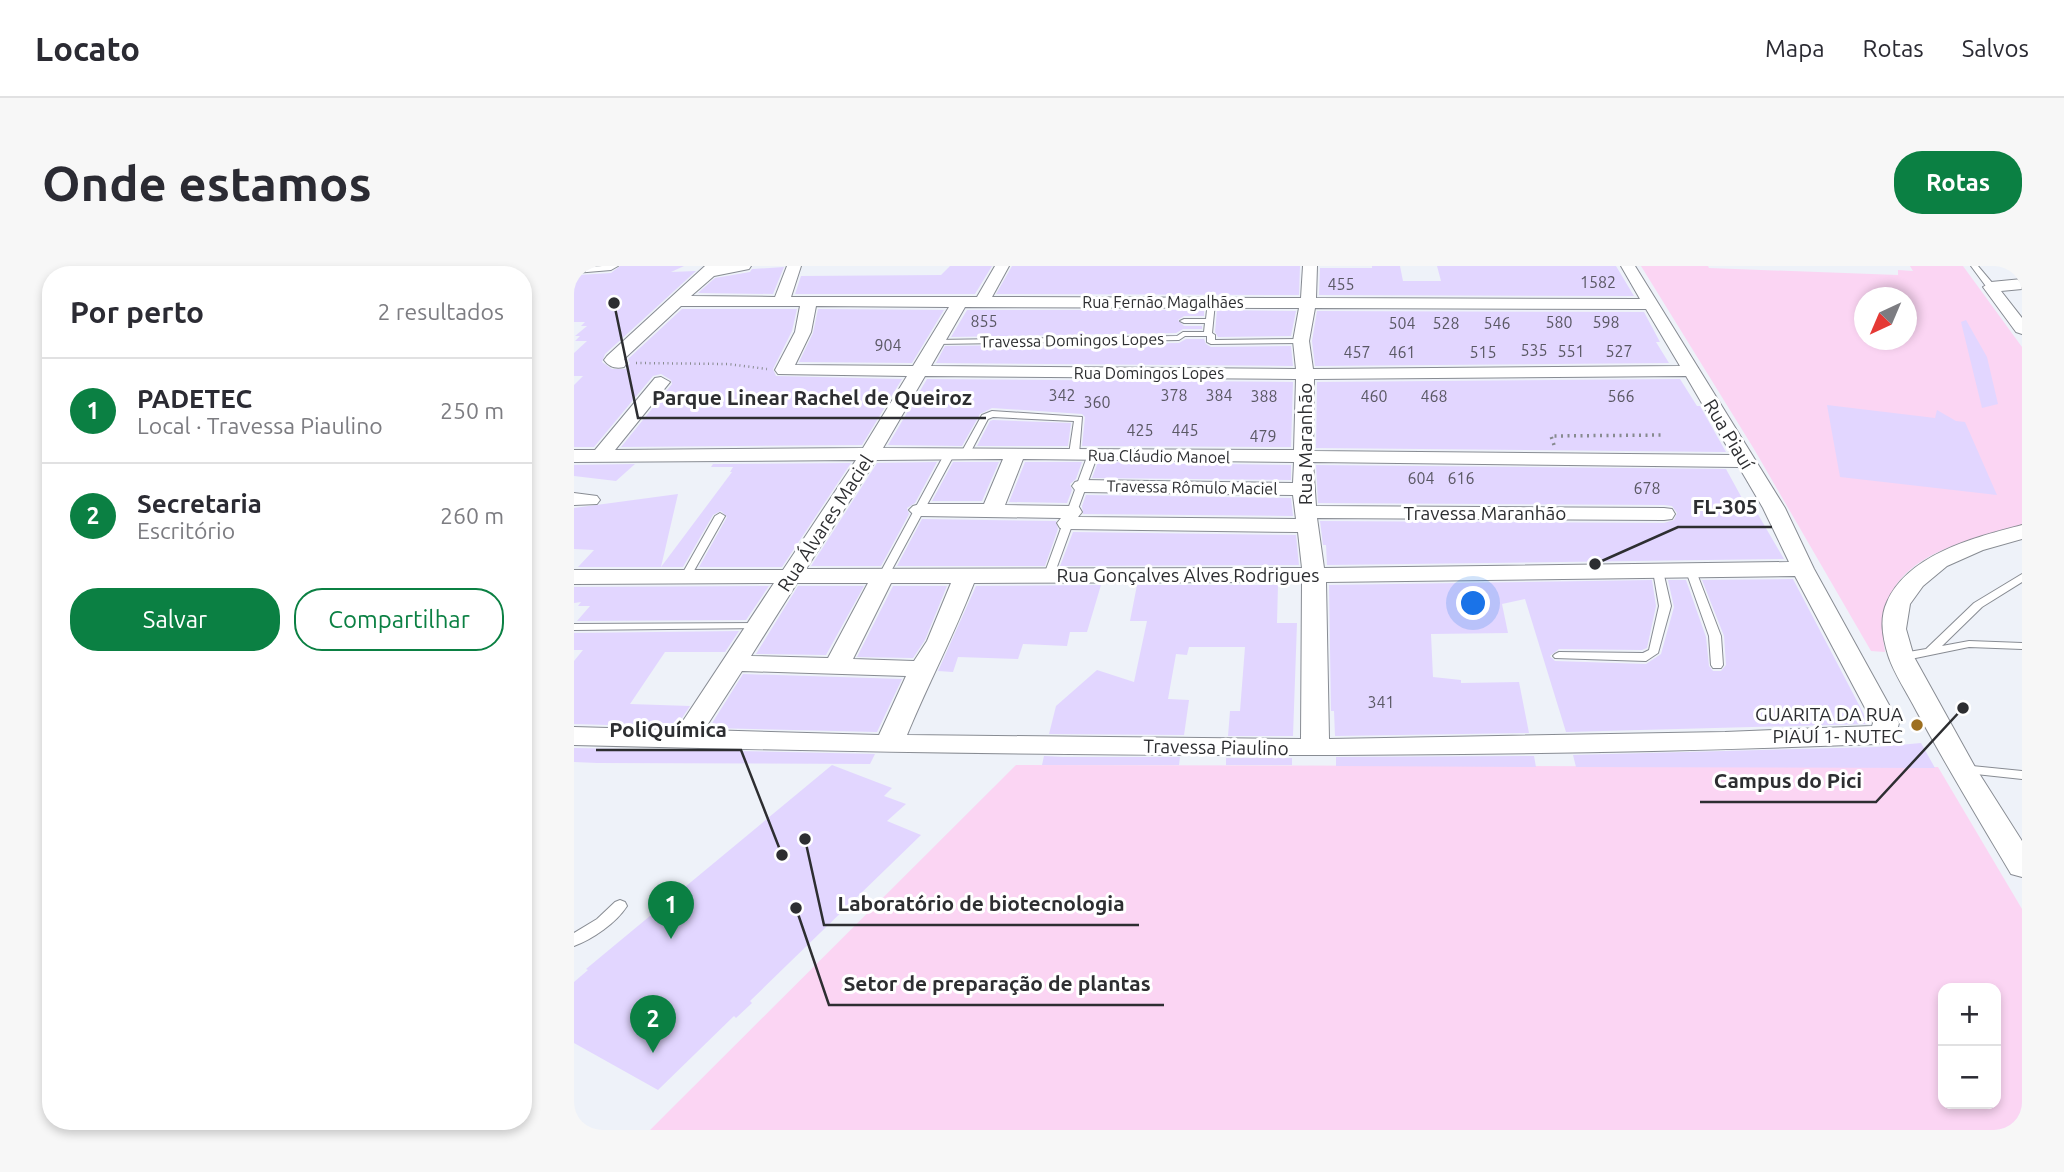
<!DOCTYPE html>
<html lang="pt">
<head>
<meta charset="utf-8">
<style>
	:root { --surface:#fff; --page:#f7f7f7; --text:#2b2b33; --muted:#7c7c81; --line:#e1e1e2; --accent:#0b8043 }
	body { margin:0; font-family:Ubuntu,sans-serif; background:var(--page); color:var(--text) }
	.controls { position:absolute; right:21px; bottom:21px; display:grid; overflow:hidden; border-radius:14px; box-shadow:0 4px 10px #0003 }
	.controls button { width:63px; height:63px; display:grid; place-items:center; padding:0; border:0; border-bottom:2px solid var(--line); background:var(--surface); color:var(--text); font:35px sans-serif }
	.compass { position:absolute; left:1280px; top:21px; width:63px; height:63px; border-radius:50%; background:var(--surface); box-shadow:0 4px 10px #0003; rotate:224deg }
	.you { position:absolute; left:900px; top:338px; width:24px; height:24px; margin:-18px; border:5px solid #fff; border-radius:50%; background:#1a73e8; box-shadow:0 0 0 10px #1a73e833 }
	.badge { display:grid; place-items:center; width:46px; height:46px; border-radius:50%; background:var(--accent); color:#fff; font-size:23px; font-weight:700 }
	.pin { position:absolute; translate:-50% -58px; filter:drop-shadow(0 2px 4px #0008) }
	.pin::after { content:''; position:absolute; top:37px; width:24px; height:21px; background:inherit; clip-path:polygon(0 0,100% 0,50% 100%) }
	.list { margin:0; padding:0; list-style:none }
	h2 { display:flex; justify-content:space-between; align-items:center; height:91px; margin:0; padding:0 28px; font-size:30px }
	h2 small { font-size:23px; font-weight:400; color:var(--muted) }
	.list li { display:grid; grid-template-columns:46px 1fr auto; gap:21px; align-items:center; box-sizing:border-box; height:105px; padding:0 28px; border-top:2px solid var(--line) }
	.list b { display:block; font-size:26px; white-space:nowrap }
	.list p { margin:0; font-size:23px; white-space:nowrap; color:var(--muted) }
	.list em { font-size:23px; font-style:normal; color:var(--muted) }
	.actions { display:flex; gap:14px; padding:21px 28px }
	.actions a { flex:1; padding:16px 0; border:2px solid var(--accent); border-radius:28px; text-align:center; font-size:24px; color:var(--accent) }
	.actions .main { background:var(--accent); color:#fff }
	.map { position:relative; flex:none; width:1448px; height:864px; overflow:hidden; border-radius:28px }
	header { display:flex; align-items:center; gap:42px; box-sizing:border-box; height:98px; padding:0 35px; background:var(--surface); border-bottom:2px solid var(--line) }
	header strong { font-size:33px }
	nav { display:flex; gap:38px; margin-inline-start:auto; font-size:24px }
	.intro { display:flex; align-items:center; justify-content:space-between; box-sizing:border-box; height:168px; padding:0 42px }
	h1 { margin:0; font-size:49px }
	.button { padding:18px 32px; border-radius:28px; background:var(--accent); color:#fff; font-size:24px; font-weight:700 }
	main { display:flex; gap:42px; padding:0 42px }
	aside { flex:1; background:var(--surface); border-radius:28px; box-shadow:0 4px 10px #0003 }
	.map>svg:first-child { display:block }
	.green { fill:#fbd5f3; fill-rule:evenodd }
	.building { fill:#e2d6ff }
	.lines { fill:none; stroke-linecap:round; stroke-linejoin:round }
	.service-casing { stroke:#888c93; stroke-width:2 }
	.minor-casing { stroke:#888c93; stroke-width:2 }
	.path-far1 { stroke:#878a8f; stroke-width:2.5; stroke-dasharray:1 3.5; stroke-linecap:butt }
	.path { stroke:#878a8f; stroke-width:3.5; stroke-dasharray:2 4.5; stroke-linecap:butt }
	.service { fill:#fff; fill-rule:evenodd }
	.minor { fill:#fff; fill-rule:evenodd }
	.poi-dot { fill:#9d6f20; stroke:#fff; stroke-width:2.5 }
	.labels { text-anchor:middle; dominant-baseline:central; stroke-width:6; stroke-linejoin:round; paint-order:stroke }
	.number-label { font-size:16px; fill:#5a5864 }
	.far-street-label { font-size:16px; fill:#2d2e31; stroke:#fff }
	.street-label { font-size:19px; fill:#2d2e31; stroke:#fff }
	.poi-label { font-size:19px; fill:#2d2e31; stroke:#fff; text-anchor:end }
	.leader { fill:none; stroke:#2d2e31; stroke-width:2.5 }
	.callout-dot { fill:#2d2e31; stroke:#fff; stroke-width:2.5 }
	.callout-label { font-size:21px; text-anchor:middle; font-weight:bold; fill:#2d2e31; stroke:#fff; stroke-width:6; stroke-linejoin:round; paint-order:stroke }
</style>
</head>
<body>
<header>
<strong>Locato</strong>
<nav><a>Mapa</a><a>Rotas</a><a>Salvos</a></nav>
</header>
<div class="intro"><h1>Onde estamos</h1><a class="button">Rotas</a></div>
<main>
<aside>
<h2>Por perto<small>2 resultados</small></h2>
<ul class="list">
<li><span class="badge">1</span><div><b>PADETEC</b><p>Local · Travessa Piaulino</p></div><em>250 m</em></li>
<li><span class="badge">2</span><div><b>Secretaria</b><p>Escritório</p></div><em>260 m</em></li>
</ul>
<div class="actions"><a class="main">Salvar</a><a>Compartilhar</a></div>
</aside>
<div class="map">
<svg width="1448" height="864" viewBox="0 0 1448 864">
	<rect width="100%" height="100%" fill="#eef2f9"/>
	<path class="green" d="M1067 0H1134L1135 2 1324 9V4L1339 5 1336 0H1389L1448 81V261C1378 277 1295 295 1311 386L1297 385 1180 183ZM1290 32H1332V74H1290Z
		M442 499 1364 501 1448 643V864H76ZM1369 722H1422V838H1369Z"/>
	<path class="building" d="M46 0H110L97 6 122 5 31 88 28 96 38 103H52L56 97 54 93 108 43H223L218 65 199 103 202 110 328 113 288 179 47 181 98 118 97 114 87 108 79 110 20 181H0V119L9 110H0V87L13 75H1L6 70H1L13 60H7L11 56H0V17L5 9 37 7Z
		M376 0H418L401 28H221L227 10 367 9Z
		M438 0H726L725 29 422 28Z
		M798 0H826L829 15H867L863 0H1042L1060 30 745 29 746 2H798Z
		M210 1 199 28 124 27 141 12 176 6 178 3Z
		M244 43 370 44 338 97 225 96 239 67Z
		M393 44H630V50H610L604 54 610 60H628V63H609L602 67 377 71Z
		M643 44 722 45 717 70 644 71 641 66Z
		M743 45 1070 46 1086 76H1082L1095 97 741 100 738 75Z
		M1392 54 1413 91 1424 138 1408 142 1387 56Z
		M612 73H630L632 78 637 81 717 80 719 100 362 97 371 80 605 77Z
		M353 113 719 116 717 181 508 180 511 151 508 148 418 142 406 148 388 180 314 179Z
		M1106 113 1123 140H1126L1152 186 742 182 743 116Z
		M1253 139 1361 152 1363 144 1382 155 1391 156 1423 229 1266 211Z
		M419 154 497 157 494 180H403L416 155Z
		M363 196 341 237 333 242 335 248 307 300H237L303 197Z
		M379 196H425L408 235H358Z
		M451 196H508L502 213 496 218 498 224 493 237 435 236Z
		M524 196 717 199V214L518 212Z
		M277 197 208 301H125L153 251 147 245 139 249 109 301H87L158 206H156L159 201H137L139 198Z
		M61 198 42 215 0 210V199Z
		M742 199 1152 203 1175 245H1182L1210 293 753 299 752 279H749L746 255 1090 257 1100 254 1103 247 1098 240 1090 239 744 237Z
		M104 228 87 301H4L20 284 0 283V242Z
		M512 229 717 232 719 250 509 248 508 240Z
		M348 253 482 255 484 263 471 300H323Z
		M499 266 722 269 725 299 486 300Z
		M1219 313 1295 458 992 466 951 333 928 338 934 367 857 368 859 411 887 414V417L945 416 955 467 761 470 760 445H757L755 319 1078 314 1082 340 1073 382 1068 384 985 383 976 390 981 395 1072 398 1087 388 1100 341 1094 314H1112L1132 371 1135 400 1139 405H1147L1152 399 1150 370 1128 314Z
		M527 319 513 366H496L493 380 449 378 444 393 384 391 379 406 364 405 402 320Z
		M563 319H704L703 357H723L719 470H654L656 445H666L671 381H615L613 389 602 388 594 433 615 434 610 469 475 468 482 440 523 404 560 416 573 355H556Z
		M195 320 172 354 3 355 16 340H4L7 336 0 337V321Z
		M224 320H290L252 389 182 388Z
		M319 320H373L351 374 339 392 283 391Z
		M165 365 151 386H91L56 438 116 440 102 461 0 458V395L9 384H0V367Z
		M169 408 328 413 303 466 135 462Z
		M1347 477 1361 502 1002 501 999 489 1303 481Z
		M0 482 163 485 301 488 296 498 23 497 0 496Z
		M470 490 489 491H606L605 499H468Z
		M960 490 962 501 762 500V491Z
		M652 492H718V499H652Z
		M258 499 318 522 310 530 332 538 313 555 347 569 176 735 178 737 162 752 160 750 84 824 0 777V716L14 704 12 703Z"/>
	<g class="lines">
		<g class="service-casing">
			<path id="service" d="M1397 0H1404L1420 19V23H1414Z
				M634 35 641 37 638 67 641 69V74L727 73 731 75 727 77 637 78 633 76V70H611L605 74 362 78 358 76 362 74 603 70 609 66H630L631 57H610L606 55 610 53H632Z
				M418 145 508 151 505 188 500 191 495 188 500 155 419 151 414 153 395 189H389L387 187 408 149Z
				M376 184 381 187 315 309 314 311H306L305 309 371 187Z
				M519 185 524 188 480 309 479 311H471L470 309 514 188Z
				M146 247 151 250 117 310 116 312H108L107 310 141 250Z
				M1084 302 1089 305 1097 340 1084 387 1072 395 981 392 979 390 981 388 985 386 1069 387 1075 384 1085 340 1079 305Z
				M1117 302 1122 305 1147 370 1149 399 1147 402H1139L1137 399 1135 370 1112 305Z
				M1448 308V316L1408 341 1368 380 1395 375 1448 377V383L1395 381 1327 395 1321 391 1323 388 1352 383 1400 337Z
				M185 357 191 360 189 362 0 364V358Z
				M1388 499 1448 505V513L1383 506 1381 503Z
				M46 634 51 636 53 640C42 657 19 673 0 680V667L23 653 41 636Z"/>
		</g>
		<g class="minor-casing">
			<path id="minor" d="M0 0H44L37 4 1 7Z
				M131 0H177L175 3 140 10 117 30 201 31 213 0H227L217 31H403L421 0H435L418 31 727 32 729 0H743L742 32 1066 33 1047 0H1061L1211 242 1240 303 1325 457C1322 471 1316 474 1303 478 869 495 434 490 0 479V461L103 464 200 317 0 318V304H209L282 194 0 196V184H21L81 112 87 111 96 116 41 184 289 182 333 110 204 108 201 104 221 66 226 40H107L50 93 53 97 50 101C42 103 35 101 30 94L33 90ZM242 40 375 41 339 100 221 99 237 66ZM391 41 725 42 719 75 722 103 357 100ZM741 42 1072 43 1106 100 739 103 735 75ZM351 110 722 113 720 184 309 182ZM1112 110 1158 189 739 185 740 113ZM429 193 410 238H346L339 240 335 244 339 248 346 250 487 252 483 257 486 262 494 263 724 266 728 302 232 303 302 194ZM449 193 720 196 719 217 508 214 501 216 498 220 501 224 508 226 719 229 722 253 504 251 508 246 505 241 497 240 431 239ZM739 196 1165 201 1189 242 1215 296 750 302 743 252 1090 254 1098 253 1101 248 1098 243 1090 242 742 240ZM1221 310 1299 457 1298 460 1151 466 755 473 752 316ZM728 316 727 473 333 469C354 418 380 369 400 317ZM223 317H294L254 392 177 390ZM317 317H377L353 375 340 395 279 393ZM168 405 332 410 305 469 130 464Z
				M1448 13V23L1427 25 1448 52V68L1442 66 1409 21 1417 16Z
				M0 227 23 230 26 234 23 238 0 239Z
				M1448 259V273L1409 284 1373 300 1349 320 1336 338 1332 363 1340 391 1401 501 1448 575V611L1437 608C1405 554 1373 501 1343 446 1334 428 1320 408 1314 389 1309 372 1305 353 1313 336 1334 288 1402 271 1448 259Z"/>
		</g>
		<path class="path-far1" d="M62 97 154 98 193 103"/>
		<path class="path" d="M980 179 977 170 1090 169"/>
		<use href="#service" class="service"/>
		<use href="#minor" class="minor"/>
	</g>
	<circle class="poi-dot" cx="1343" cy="459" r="7"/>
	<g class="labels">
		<g class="number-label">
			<text x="1024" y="16">1582</text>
			<text x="767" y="18">455</text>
			<text x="410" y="55">855</text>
			<text x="985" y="56">580</text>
			<text x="1032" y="56">598</text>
			<text x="828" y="57">504</text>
			<text x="872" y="57">528</text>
			<text x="923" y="57">546</text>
			<text x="314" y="79">904</text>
			<text x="960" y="84">535</text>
			<text x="997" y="85">551</text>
			<text x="1045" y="85">527</text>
			<text x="783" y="86">457</text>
			<text x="828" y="86">461</text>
			<text x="909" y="86">515</text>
			<text x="488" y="129">342</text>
			<text x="600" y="129">378</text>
			<text x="645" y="129">384</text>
			<text x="690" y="130">388</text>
			<text x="800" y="130">460</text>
			<text x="860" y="130">468</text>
			<text x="1047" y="130">566</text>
			<text x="523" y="136">360</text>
			<text x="566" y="164">425</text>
			<text x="611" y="164">445</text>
			<text x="689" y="170">479</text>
			<text x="847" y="212">604</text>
			<text x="887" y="212">616</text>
			<text x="1073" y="222">678</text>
			<text x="807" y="436">341</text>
		</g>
		<g class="far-street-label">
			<text x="589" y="36">Rua Fernão Magalhães</text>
			<text transform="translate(498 74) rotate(-1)">Travessa Domingos Lopes</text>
			<text x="575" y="107">Rua Domingos Lopes</text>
			<text transform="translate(585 190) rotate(1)">Rua Cláudio Manoel</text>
			<text transform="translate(618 221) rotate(1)">Travessa Rômulo Maciel</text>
		</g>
		<g class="street-label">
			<text transform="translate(1155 168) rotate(59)">Rua Piauí</text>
			<text transform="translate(731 178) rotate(-90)">Rua Maranhão</text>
			<text x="911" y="247">Travessa Maranhão</text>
			<text transform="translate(251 257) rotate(-57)">Rua Álvares Maciel</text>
			<text x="614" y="309">Rua Gonçalves Alves Rodrigues</text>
			<text transform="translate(642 481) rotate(1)">Travessa Piaulino</text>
		</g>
		<g class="poi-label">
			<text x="1329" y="448">GUARITA DA RUA<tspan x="1329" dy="22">PIAUÍ 1- NUTEC</tspan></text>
		</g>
	</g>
	<path class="leader" d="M40 37L64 152H412M1021 298L1104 261H1198M208 589L167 484H22M1389 442L1302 536H1126M231 573L250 659H565M222 642L255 739H590"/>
	<g class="callout-dot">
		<circle cx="40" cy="37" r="7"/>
		<circle cx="1021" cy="298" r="7"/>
		<circle cx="208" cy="589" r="7"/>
		<circle cx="1389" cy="442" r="7"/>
		<circle cx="231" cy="573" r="7"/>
		<circle cx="222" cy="642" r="7"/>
	</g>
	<g class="callout-label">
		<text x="238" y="139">Parque Linear Rachel de Queiroz</text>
		<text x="1151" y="248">FL-305</text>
		<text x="94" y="471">PoliQuímica</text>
		<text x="1214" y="522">Campus do Pici</text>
		<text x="407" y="645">Laboratório de biotecnologia</text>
		<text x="423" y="725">Setor de preparação de plantas</text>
	</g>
</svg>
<div class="controls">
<button>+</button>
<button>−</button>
</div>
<svg class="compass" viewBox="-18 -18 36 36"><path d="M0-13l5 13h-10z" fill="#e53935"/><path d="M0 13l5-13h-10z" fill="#7c7c81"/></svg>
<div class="you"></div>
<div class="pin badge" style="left:97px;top:673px">1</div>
<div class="pin badge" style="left:79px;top:787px">2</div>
</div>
</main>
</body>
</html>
